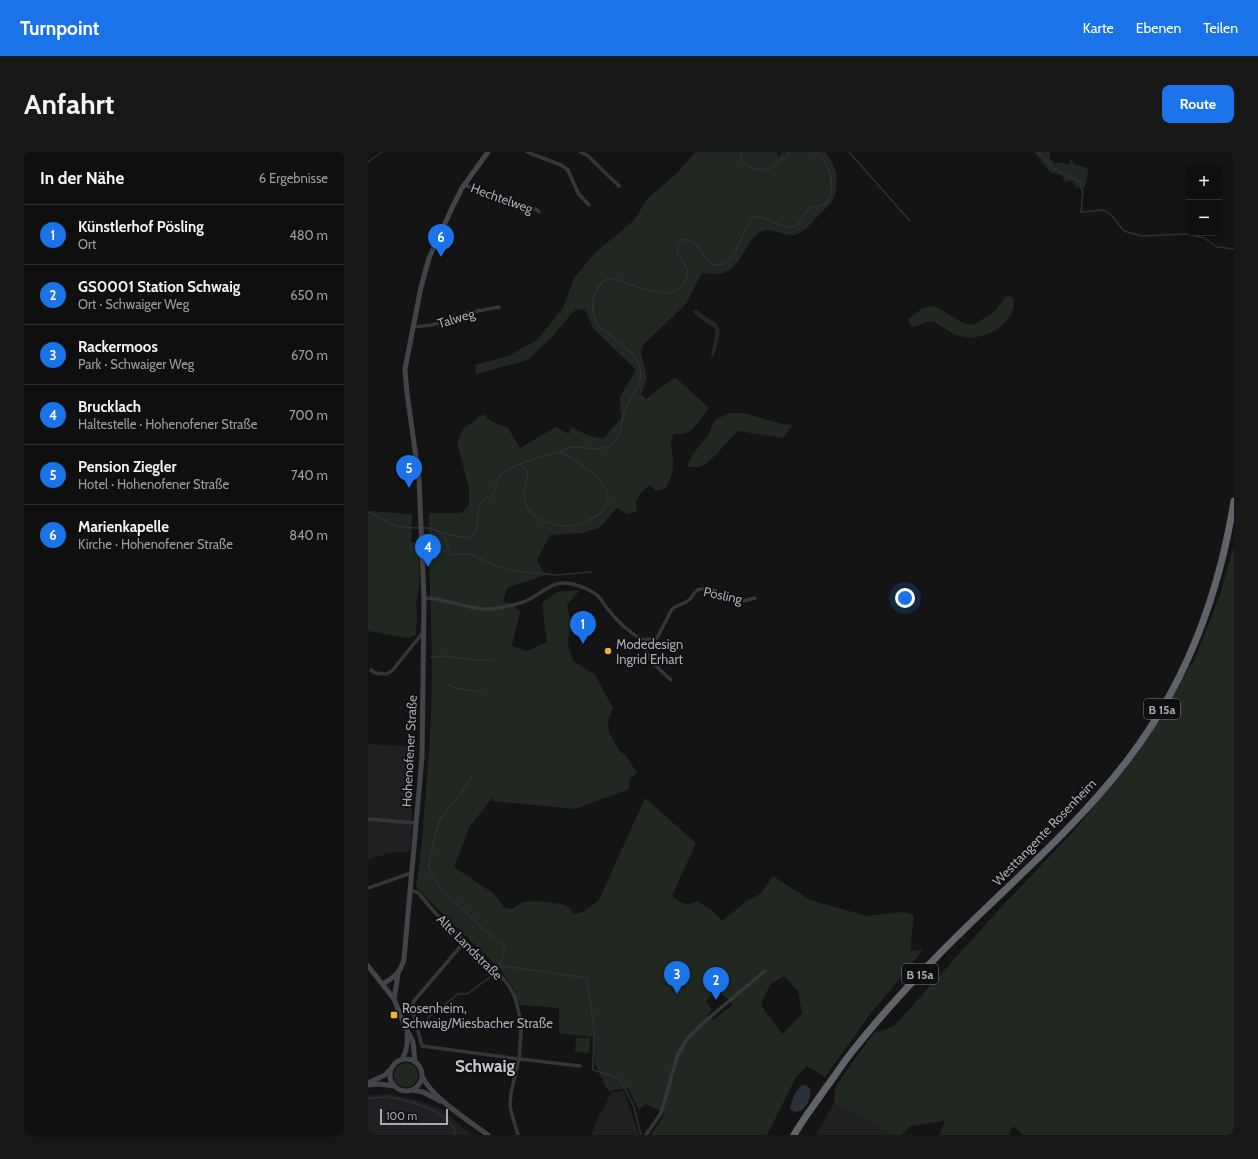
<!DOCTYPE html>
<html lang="de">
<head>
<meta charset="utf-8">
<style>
	:root { --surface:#0f0f10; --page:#181819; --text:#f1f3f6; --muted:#9b9c9f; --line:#2f2f30; --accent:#1a73e8 }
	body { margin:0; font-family:Cabin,sans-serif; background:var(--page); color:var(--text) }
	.controls { position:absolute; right:12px; top:12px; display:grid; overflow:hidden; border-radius:8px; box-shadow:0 2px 6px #0003 }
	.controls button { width:36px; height:36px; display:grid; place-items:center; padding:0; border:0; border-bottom:1px solid var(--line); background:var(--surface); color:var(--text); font:20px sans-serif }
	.scale { position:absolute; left:12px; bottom:10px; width:68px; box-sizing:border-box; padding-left:4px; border:2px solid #a5aab6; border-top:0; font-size:11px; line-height:14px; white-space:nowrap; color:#a5aab6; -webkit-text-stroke:3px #0f0f10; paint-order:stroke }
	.you { position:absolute; left:537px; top:446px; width:14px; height:14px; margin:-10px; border:3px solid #fff; border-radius:50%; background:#1a73e8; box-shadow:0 0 0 6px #1a73e833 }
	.badge { display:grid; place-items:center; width:26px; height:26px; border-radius:50%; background:var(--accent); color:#fff; font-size:13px; font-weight:700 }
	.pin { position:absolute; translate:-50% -33px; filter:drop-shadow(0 1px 2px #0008) }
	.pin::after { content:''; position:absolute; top:21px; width:14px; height:12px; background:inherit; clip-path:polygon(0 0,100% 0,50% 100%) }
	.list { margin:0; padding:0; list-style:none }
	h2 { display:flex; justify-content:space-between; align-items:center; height:52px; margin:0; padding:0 16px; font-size:17px }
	h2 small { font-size:13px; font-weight:400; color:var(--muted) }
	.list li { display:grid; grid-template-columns:26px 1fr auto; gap:12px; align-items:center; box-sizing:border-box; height:60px; padding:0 16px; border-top:1px solid var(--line) }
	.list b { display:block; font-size:15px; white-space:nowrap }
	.list p { margin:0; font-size:13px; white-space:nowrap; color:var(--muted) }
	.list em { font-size:13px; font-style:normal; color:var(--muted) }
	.map { position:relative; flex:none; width:866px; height:983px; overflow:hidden; border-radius:8px }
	header { display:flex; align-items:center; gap:24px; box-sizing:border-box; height:56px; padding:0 20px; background:var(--accent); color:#fff }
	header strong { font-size:19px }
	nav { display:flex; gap:22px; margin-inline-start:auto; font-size:14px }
	.intro { display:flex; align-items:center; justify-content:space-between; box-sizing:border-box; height:96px; padding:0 24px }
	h1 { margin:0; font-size:28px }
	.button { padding:10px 18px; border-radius:8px; background:var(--accent); color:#fff; font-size:14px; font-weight:700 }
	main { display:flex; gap:24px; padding:0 24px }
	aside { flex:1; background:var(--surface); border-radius:8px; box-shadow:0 2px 6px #0003 }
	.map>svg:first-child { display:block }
	.built { fill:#202022 }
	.green { fill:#202821; fill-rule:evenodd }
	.water { fill:#2a3239 }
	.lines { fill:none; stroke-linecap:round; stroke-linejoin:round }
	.stream { stroke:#2a3239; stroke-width:1.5 }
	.street { stroke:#35363a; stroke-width:3.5 }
	.secondary { stroke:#43444a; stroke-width:5 }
	.highway { stroke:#61636b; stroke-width:7 }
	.poi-dot { fill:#f1b431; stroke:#0f0f10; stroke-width:1.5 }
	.labels { text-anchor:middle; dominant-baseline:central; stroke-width:3.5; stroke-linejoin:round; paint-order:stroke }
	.shield { fill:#0f0f10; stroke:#787c84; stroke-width:1 }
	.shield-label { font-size:12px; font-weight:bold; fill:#a5aab6 }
	.street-label { font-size:13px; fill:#a5aab6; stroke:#0f0f10 }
	.poi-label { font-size:13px; fill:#a5aab6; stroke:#0f0f10; text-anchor:start }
	.district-label { font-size:17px; font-weight:bold; fill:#c6c9d2; stroke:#0f0f10 }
</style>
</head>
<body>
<header>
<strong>Turnpoint</strong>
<nav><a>Karte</a><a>Ebenen</a><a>Teilen</a></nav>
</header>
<div class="intro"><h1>Anfahrt</h1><a class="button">Route</a></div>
<main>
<aside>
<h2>In der Nähe<small>6 Ergebnisse</small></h2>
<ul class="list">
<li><span class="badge">1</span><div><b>Künstlerhof Pösling</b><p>Ort</p></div><em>480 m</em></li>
<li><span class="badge">2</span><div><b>GS0001 Station Schwaig</b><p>Ort · Schwaiger Weg</p></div><em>650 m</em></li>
<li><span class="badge">3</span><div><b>Rackermoos</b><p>Park · Schwaiger Weg</p></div><em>670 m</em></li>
<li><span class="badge">4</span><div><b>Brucklach</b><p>Haltestelle · Hohenofener Straße</p></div><em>700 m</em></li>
<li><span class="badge">5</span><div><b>Pension Ziegler</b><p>Hotel · Hohenofener Straße</p></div><em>740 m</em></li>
<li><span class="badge">6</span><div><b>Marienkapelle</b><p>Kirche · Hohenofener Straße</p></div><em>840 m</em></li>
</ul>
</aside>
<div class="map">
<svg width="866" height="983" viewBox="0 0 866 983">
	<rect width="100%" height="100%" fill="#141415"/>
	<path class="built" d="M0 592 49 595 44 633V674L42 699 23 701 0 707Z
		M256 939 271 983H223L232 960 235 958 243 941Z
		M22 942 48 948 72 957 104 983H0V943Z
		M466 951 524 983H448Z"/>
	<path class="green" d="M327 0H409L410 7 414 0H457C469 11 473 37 463 51 460 55 454 59 450 64 444 71 436 80 427 83 416 85 404 75 394 79 378 86 375 114 355 121 349 123 340 121 334 121L318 152 275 193 273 201 279 226 273 243 278 247 307 225 341 256 323 279 315 282 306 281C300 293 304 295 305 306 306 319 303 326 297 337L288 339 282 333 273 341 268 350 269 360 259 362 249 356 231 376 214 381 182 383 169 408 177 423 139 436 135 450 145 452 152 460 144 494 159 499 179 490 174 451 189 440 212 438 199 453 202 468 200 492 205 509 227 523 245 556 240 568 241 580 251 598 259 605 269 621 262 626 261 637 208 657 124 649 127 643 102 674 86 715 126 742 137 756 144 757 155 750 167 749 193 752 200 755 206 762 217 759 231 748 277 646 328 691 304 744C314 751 317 755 329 749L345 759 354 769 379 749 392 742 405 724 442 748 499 764 535 760 546 763 542 799 555 798 503 861 457 925 439 914 428 925 399 983H282L292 970 296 961 278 952 271 958 260 936 240 939 227 912 225 885 191 881V856L152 853 144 834 133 818 48 736 53 699 62 587 64 539V504L61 405V361H93L101 353V336L89 291 95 277 115 262 124 270 140 276 152 296 188 275 201 282 203 275 221 284 235 287 253 266 252 245 268 218 225 176 217 158 209 157 204 161 185 184 160 208 108 222 107 213 140 204 169 188 195 156 206 126 227 101 265 69 281 45 309 21ZM416 824 430 839 434 861 415 882 398 861 393 851 402 833ZM349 838 365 852 346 868 339 864 344 857 338 849Z
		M666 0H682V6L686 11H696L701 13 702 8H704L707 13H711L720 17 719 27 717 35 708 36 705 29 697 30 694 23 683 21Z
		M643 144 646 147C648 171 618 189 596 185 588 184 581 179 574 175 572 173 569 171 566 170 559 168 552 173 546 175L543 174 540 167 555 156 567 154 595 171 606 173 628 158 637 145Z
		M326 158H329L350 173 352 181 346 204 344 206 343 203 347 186V176L330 165 325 160Z
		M363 261H376L414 272 425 273 415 286 371 279C359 288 346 308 334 314 330 316 323 315 319 314L325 302 341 282 344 273 348 267Z
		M0 359 44 362 43 390 51 392V434L48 451 49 466 48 483 41 486 0 479Z
		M866 393V983H656L645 974 641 983H571L577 969 543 974 538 978 534 983H524L466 951 467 935 507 879 511 880 526 874 636 752 706 679 778 588 805 544 820 516 826 509 852 443Z
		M208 886H222L221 901 207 900Z
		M26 923a12 12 0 1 1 24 0a12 12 0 1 1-24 0Z"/>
	<path class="water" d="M434 933C454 932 434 972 422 956 424 948 427 939 434 933Z"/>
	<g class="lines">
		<path class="stream" d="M372 0C373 13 387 20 399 17 407 16 407 12 412 8 414 7 416 7 418 6L422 0
			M481 0 542 69
			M670 0 687 17 711 29 715 40 713 60 736 58 744 64 756 79 773 84 818 82 836 86 849 95 866 97
			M0 10 14 0
			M152 314C154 315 158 317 159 319 161 323 159 327 158 331 154 345 156 357 169 365 177 371 188 374 198 374 212 374 240 363 240 346 240 328 206 306 191 300
			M0 360C9 363 17 370 26 373 34 376 43 376 51 376
			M55 376H60L82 383 101 386 104 385C114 374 107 360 113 351 116 346 122 345 126 342 128 336 128 329 132 324 139 314 174 304 187 301 194 300 199 295 207 295 220 295 233 301 245 291 255 282 252 270 257 258 260 249 266 242 270 234 272 229 273 221 272 216 270 205 251 189 242 183 239 180 235 178 232 175 224 165 223 153 227 141 230 133 236 127 244 126 261 130 305 154 316 131 318 127 321 122 319 117 316 106 305 105 311 89 332 80 333 113 350 113 369 113 374 77 384 67 393 58 414 80 428 74 432 72 432 68 435 64 437 61 440 58 443 55 446 55 450 55 453 54 467 50 465 25 459 14 458 10 450 3 446 0
			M75 381 83 403 102 402 121 411 140 418 188 423 223 420
			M63 505 73 504 108 508H125
			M80 533 88 536 114 540
			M105 623 94 640 73 666 69 677 60 715 71 734 114 776 137 795 133 809 131 812 134 814 219 826 226 877 225 918 245 924 254 930 266 955 273 983
			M50 874 90 842H99L125 823
			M0 947C6 946 12 945 19 945 38 947 85 960 88 983"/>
		<path class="street" d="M159 0 193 13 200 18 210 41 221 53
			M212 0 219 3 251 34
			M96 33 168 57 171 60
			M45 175 64 173 99 161 131 155
			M56 446C73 446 90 453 107 456 122 459 138 455 152 451 173 446 182 424 208 433 215 435 224 439 230 444 233 447 236 452 239 456 248 468 262 481 275 488L289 486 304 457C309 453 316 452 321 448 329 441 325 436 338 437L375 449 387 446
			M275 488C276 506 291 517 303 528
			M3 518 7 521 18 522 24 519 56 479
			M0 667 48 671
			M0 736 43 721
			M42 739 49 740 52 743 69 763 120 811 134 825 141 834 147 845 153 869V882L151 907 143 941 142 953 143 959 150 983
			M97 789 46 849 44 856 54 894 151 907 212 914
			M278 983 293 961 310 902 320 886 336 870 397 819"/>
		<path class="secondary" d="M0 814 26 847 35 870 45 890 47 910
			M15 832C27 824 32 822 36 807L54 605 56 446 51 327 39 241 37 217 53 135 61 106 84 56 94 36 120 0
			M26 847 30 822
			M22 923a16 16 0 1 1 32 0a16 16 0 1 1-32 0Z
			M34 907C39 899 40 891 39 882
			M54 924C64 946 100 968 120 983
			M0 931 17 923 22 918
			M0 933 12 932 26 934
			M44 938 55 940 72 949"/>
		<path class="highway" d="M426 983C435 967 447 952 457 937 467 924 476 909 487 896 526 847 569 803 614 760 665 711 718 663 761 606 818 531 851 442 866 349"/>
	</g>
	<g class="poi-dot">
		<circle cx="240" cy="499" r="4"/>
		<rect x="22" y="859" width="8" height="8" rx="2"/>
	</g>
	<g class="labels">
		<g class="shield">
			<rect x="776" y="547" width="36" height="20" rx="3"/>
			<rect x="534" y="812" width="36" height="20" rx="3"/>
		</g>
		<g class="shield-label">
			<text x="794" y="557">B 15a</text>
			<text x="552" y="822">B 15a</text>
		</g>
		<g class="street-label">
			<text transform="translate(134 46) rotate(20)">Hechtelweg</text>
			<text transform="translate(88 166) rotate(-17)">Talweg</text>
			<text transform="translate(355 443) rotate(12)">Pösling</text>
			<text transform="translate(41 599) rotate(-87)">Hohenofener Straße</text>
			<text transform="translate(676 680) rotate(-46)">Westtangente Rosenheim</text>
			<text transform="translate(102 795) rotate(45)">Alte Landstraße</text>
		</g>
		<g class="poi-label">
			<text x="248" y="492">Modedesign<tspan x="248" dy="15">Ingrid Erhart</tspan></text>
			<text x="34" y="856">Rosenheim,<tspan x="34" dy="15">Schwaig/Miesbacher Straße</tspan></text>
		</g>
		<g class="district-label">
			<text x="117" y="914">Schwaig</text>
		</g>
	</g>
</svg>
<div class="controls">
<button>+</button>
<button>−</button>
</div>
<div class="scale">100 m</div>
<div class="you"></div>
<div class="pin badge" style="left:215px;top:492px">1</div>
<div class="pin badge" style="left:348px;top:848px">2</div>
<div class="pin badge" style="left:309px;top:842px">3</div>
<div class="pin badge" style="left:60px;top:415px">4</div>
<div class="pin badge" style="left:41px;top:336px">5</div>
<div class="pin badge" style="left:73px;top:105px">6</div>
</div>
</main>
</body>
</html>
